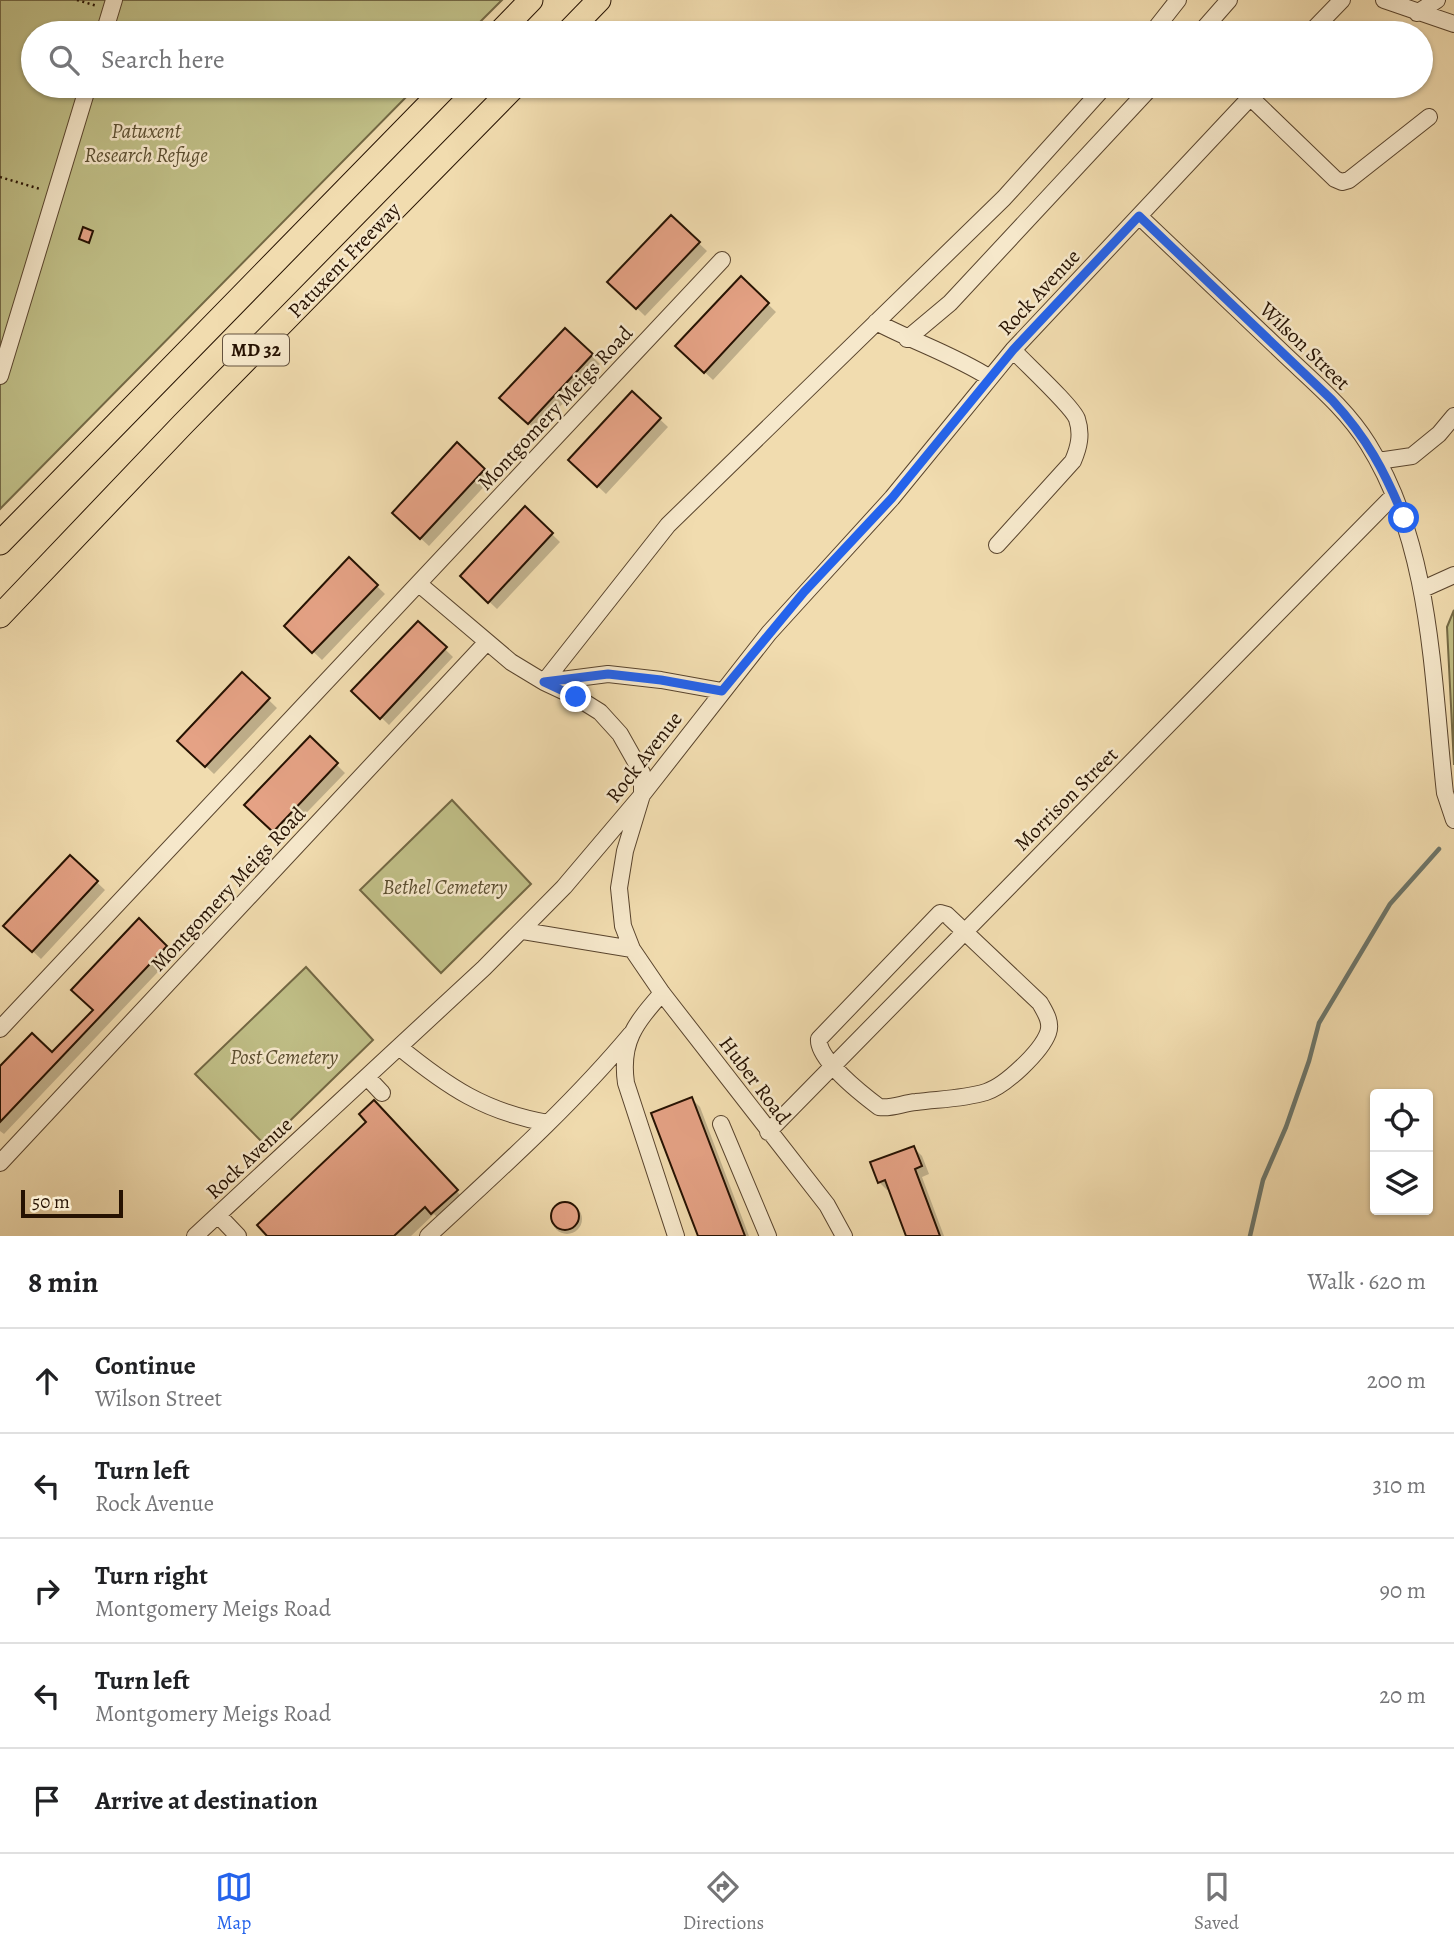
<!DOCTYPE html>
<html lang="en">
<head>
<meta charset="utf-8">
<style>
	:root { --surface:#fff; --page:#f6f6f6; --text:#202124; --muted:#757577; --line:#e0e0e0; --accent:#2563eb }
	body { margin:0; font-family:Alegreya,serif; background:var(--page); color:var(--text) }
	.controls { position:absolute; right:21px; bottom:21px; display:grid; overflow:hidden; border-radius:7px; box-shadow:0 2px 5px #0004 }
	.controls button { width:63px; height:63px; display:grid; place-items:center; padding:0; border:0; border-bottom:2px solid var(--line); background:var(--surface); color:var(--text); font:35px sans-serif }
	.scale { position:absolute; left:21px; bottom:18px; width:102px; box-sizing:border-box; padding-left:7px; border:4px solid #261202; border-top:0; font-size:19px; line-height:24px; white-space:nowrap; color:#261202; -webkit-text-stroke:5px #f6e8cb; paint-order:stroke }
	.stop { position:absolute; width:21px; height:21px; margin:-16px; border:5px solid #2563eb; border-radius:50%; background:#fff }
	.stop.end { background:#2563eb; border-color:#fff; box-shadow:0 2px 7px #0008 }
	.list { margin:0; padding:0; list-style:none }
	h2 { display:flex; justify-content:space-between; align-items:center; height:91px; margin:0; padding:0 28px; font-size:30px }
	h2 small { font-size:23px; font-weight:400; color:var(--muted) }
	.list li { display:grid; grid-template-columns:46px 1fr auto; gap:21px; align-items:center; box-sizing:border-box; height:105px; padding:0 28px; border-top:2px solid var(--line) }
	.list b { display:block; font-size:26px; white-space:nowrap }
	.list p { margin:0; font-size:23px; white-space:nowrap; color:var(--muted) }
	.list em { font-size:23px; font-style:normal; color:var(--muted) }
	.icon { flex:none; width:38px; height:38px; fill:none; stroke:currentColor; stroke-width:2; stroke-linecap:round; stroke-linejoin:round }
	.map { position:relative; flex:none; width:1454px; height:1236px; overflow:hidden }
	.search { position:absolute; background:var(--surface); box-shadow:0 2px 5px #0004; left:21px; right:21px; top:21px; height:77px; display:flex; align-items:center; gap:18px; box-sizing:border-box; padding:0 24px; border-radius:38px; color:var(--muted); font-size:26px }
	.sheet { height:616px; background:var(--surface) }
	nav { display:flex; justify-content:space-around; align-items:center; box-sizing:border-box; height:98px; border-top:2px solid var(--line); background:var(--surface); font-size:19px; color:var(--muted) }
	nav a { display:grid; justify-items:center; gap:4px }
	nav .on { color:var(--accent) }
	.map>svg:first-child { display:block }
	.green { fill:#c0bf87; stroke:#736844; stroke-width:2 }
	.shadow { fill:#0003 }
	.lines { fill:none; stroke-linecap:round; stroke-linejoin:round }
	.stream { stroke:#6d776c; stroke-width:4.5 }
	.building { fill:#e5a285; stroke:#261202; stroke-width:2 }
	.minor-casing { stroke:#59442d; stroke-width:18 }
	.highway-casing { stroke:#261202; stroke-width:25 }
	.path { stroke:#261202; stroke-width:2.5; stroke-dasharray:2 3.5; stroke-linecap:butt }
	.minor { stroke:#f6e8cb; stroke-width:16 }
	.highway { stroke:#f1dcaf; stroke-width:23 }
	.route { stroke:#2563eb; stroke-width:9 }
	.labels { text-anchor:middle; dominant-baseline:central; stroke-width:5; stroke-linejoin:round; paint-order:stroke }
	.shield { fill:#f6e8cb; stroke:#64523e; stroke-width:2 }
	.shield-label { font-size:19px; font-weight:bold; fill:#261202 }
	.park-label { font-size:21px; font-style:italic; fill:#5c4f31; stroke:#f6e8cb }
	.street-label { font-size:21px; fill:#261202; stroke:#f6e8cb }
</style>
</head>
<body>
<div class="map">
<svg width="1454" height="1236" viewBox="0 0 1454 1236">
	<rect width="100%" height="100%" fill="#f1dcaf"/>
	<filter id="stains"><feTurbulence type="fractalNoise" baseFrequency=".00286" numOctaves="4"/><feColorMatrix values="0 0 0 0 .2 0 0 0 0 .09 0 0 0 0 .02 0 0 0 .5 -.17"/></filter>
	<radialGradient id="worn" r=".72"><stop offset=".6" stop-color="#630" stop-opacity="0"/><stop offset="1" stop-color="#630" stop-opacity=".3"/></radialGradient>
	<path class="green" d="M0 0H502L469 33H33V86H417L0 509Z
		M1454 610V765L1447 627Z
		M452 800 531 884 441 973 360 890Z
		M306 967 373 1040 265 1145 195 1074Z"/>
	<path class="shadow" d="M671 217 707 251 645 316 610 282Z
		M741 278 776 312 713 380 677 346Z
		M565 330 600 364 537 431 501 398Z
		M632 393 668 427 606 494 570 460Z
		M484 470 492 478 429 546 402 521Z
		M525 508 560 542 497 609 462 576Z
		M349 559 385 594 322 660 286 626Z
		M418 623 453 657 389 725 354 691Z
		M242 674 277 708 214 774 179 741Z
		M310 738 345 773 282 838 247 805Z
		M70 857 105 890 41 959 6 926Z
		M139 921 174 955 4 1134 0 1131V1069L53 1055 95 1010Z
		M692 1099 700 1107 749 1236H700Z
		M374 1103 464 1199 441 1221 434 1214 411 1236H270L369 1122Z
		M914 1148 922 1156 929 1174 922 1177 944 1236H908L890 1189 887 1190 879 1182Z
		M552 1219a15 15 0 1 1 30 0a15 15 0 1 1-30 0Z"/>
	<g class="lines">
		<path class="stream" d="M1250 1236 1263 1180 1286 1127 1309 1061 1319 1023 1390 904 1439 849"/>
	</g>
	<path class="building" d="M671 215 700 242 636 309 607 282Z
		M83 227 93 231 89 243 79 239Z
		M741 276 769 303 704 373 675 346Z
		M565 328 593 354 528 424 499 398Z
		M632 391 661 418 597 487 568 460Z
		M457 442 485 469 420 539 392 513Z
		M525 506 553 533 488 603 460 576Z
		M349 557 378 585 312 653 284 626Z
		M418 621 447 647 380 719 351 691Z
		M242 672 270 698 205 767 177 741Z
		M310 736 338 763 273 832 244 805Z
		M70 855 98 881 32 952 3 926Z
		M139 918 167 946 0 1122V1066L32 1033 52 1052 93 1010 71 990Z
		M692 1097 745 1236H698L651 1113Z
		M374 1100 458 1190 431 1214 425 1207 394 1236H267L257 1225 366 1122 359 1114Z
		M914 1146 922 1166 915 1169 940 1236H906L885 1180 878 1183 870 1162Z
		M551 1216a14 14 0 1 1 28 0a14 14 0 1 1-28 0Z"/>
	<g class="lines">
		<g class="minor-casing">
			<path id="minor" d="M1384 0 1454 24
				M1417 13 1437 0
				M104 33 114 0
				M1152 33 1178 0
				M1200 33 1229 0
				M1310 33 1342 0
				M1250 97 1335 179 1342 182 1349 180 1429 117
				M1139 216C1186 261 1234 306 1281 351 1311 380 1346 408 1368 444 1432 546 1432 677 1445 793L1454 820
				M876 322C914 342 954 355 990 378
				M907 339 950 303 1152 86
				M0 376 88 86
				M1378 461 1412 456 1439 434 1454 416
				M997 545 1073 461C1079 447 1082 434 1077 419 1072 406 1025 363 1013 350
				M419 584 511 662 544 682 576 697 600 712 620 734 642 773V795L625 851 619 888 623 926 632 949 662 993 827 1205 844 1236
				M1423 589 1454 575
				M544 682 668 525 1004 198 1105 86
				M546 682 608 674 661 680 722 691
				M940 913 947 915 1040 1003C1045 1012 1052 1022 1048 1033 1041 1052 1005 1086 986 1092 963 1099 940 1099 916 1102 903 1103 892 1109 879 1107 863 1095 817 1059 819 1039Z
				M523 931 632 949
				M662 993C636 1023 620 1041 626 1083L676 1236
				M0 1029 722 260
				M399 1047C448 1087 485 1112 548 1123
				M367 1077 382 1093
				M721 1124 768 1236
				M768 1132 1394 495
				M0 1163 486 643
				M218 1215 238 1236
				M195 1236 484 968 564 887 642 795 769 633 892 498 1013 350 1261 86
				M428 1236C498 1171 570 1107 631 1034"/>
		</g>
		<g class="highway-casing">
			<path id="highway" d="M499 33 531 0
				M567 33 599 0
				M0 543 447 86
				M0 616 183 424 515 86"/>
		</g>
		<path class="path" d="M77 0 97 6
			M0 177 40 189"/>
		<use href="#minor" class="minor"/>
		<use href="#highway" class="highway"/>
	</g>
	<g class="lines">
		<path class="route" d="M576 697 544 682 608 674 661 680 722 691 804 592 892 498 1013 350 1139 216 1332 400C1367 438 1384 470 1404 518"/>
	</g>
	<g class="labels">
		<rect class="shield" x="223" y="334.5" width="66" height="31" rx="5"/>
		<g class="shield-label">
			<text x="256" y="350">MD 32</text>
		</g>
		<g class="park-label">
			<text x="146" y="131">Patuxent<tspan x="146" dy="24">Research Refuge</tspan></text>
			<text x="445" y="887">Bethel Cemetery</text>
			<text x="284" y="1057">Post Cemetery</text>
		</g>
		<g class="street-label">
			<text transform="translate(344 260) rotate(-46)">Patuxent Freeway</text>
			<text transform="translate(1039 292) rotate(-47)">Rock Avenue</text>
			<text transform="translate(1305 346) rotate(44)">Wilson Street</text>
			<text transform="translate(555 408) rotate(-47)">Montgomery Meigs Road</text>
			<text transform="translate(644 757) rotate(-52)">Rock Avenue</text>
			<text transform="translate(1066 799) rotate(-45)">Morrison Street</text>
			<text transform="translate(228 889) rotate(-47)">Montgomery Meigs Road</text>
			<text transform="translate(755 1080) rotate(53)">Huber Road</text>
			<text transform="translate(249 1158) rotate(-43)">Rock Avenue</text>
		</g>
	</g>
	<rect width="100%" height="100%" filter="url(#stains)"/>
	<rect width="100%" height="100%" fill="url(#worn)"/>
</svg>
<div class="controls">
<button><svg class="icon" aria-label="locate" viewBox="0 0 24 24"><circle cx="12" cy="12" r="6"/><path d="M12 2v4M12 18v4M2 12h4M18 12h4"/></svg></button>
<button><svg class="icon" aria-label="layers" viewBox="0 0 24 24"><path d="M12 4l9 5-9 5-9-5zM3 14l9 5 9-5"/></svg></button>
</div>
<div class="scale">50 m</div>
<div class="stop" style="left:1404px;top:518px"></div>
<div class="stop end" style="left:576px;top:697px"></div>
<div class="search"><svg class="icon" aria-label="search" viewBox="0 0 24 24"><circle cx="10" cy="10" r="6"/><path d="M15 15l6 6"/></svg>Search here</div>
</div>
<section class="sheet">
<h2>8 min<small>Walk · 620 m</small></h2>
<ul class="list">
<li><svg class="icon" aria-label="ahead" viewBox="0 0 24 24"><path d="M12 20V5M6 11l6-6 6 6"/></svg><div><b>Continue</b><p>Wilson Street</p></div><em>200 m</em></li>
<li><svg class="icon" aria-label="left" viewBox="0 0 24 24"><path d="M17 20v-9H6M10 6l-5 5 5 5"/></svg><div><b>Turn left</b><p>Rock Avenue</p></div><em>310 m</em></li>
<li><svg class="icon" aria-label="right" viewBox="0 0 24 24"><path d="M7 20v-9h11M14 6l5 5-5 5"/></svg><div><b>Turn right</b><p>Montgomery Meigs Road</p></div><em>90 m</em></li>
<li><svg class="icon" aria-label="left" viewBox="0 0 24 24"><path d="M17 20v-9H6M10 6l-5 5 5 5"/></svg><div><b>Turn left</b><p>Montgomery Meigs Road</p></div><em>20 m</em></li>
<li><svg class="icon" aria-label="arrive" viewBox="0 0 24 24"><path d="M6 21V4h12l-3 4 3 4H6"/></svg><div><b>Arrive at destination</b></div></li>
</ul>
</section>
<nav>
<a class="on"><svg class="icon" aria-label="map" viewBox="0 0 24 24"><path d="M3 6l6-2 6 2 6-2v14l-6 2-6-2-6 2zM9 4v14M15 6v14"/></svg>Map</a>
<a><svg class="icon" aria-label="directions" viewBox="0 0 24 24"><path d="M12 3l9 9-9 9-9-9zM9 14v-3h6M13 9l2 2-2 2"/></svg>Directions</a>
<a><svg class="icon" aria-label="saved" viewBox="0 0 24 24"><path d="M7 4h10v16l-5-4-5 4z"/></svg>Saved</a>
</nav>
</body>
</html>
